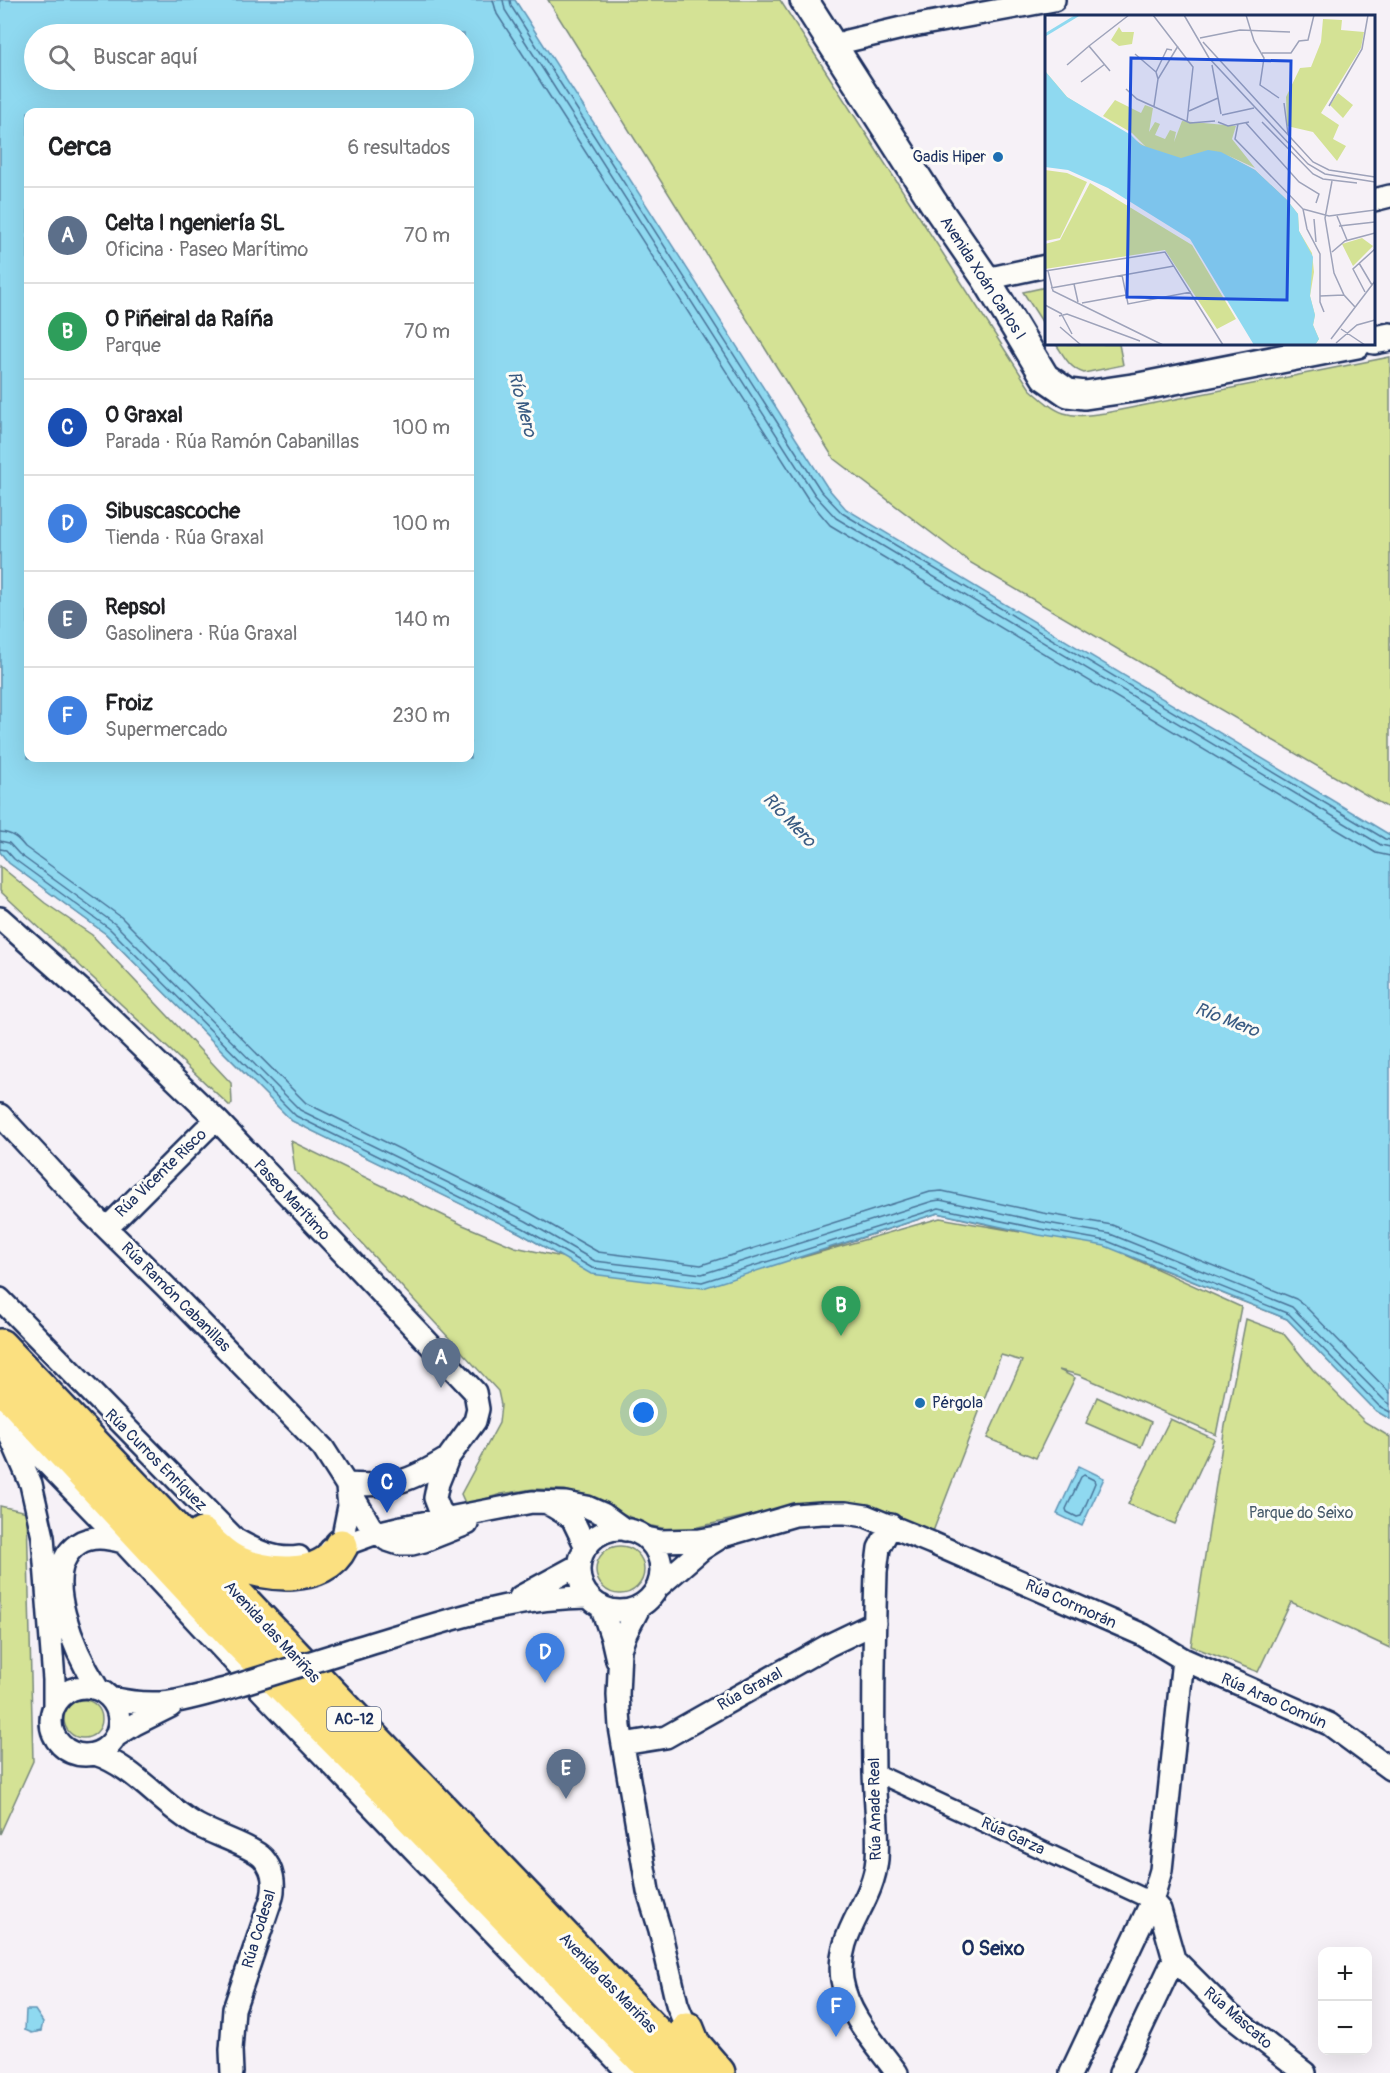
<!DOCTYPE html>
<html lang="es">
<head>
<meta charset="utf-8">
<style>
	:root { --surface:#fff; --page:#f6f6f6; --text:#202124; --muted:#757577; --line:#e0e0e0; --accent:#7c3aed }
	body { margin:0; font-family:Pangolin,sans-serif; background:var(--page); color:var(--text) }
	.controls { position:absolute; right:18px; bottom:18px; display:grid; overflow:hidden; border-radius:12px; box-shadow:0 6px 24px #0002 }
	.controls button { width:54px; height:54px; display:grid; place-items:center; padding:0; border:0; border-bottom:2px solid var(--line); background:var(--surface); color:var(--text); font:30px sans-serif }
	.you { position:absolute; left:644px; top:1413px; width:21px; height:21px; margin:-15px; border:4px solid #fff; border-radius:50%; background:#1a73e8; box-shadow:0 0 0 9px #1a73e833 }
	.badge { display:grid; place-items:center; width:39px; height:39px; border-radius:50%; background:var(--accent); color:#fff; font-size:20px; font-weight:700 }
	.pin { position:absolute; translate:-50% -50px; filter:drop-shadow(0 2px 3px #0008) }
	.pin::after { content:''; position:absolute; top:32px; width:21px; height:18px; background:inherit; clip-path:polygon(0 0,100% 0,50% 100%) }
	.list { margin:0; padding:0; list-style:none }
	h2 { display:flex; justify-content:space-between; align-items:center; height:78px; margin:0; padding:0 24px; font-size:26px }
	h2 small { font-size:20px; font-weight:400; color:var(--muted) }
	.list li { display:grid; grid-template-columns:39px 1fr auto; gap:18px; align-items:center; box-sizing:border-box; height:96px; padding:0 24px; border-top:2px solid var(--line) }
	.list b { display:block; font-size:22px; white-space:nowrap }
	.list p { margin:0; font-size:20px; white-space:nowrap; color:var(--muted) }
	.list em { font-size:20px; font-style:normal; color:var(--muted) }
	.icon { flex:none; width:33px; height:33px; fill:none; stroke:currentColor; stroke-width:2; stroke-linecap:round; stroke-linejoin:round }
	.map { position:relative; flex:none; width:1390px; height:2073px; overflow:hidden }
	.search { position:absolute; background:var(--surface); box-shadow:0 6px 24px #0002; left:24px; top:24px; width:450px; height:66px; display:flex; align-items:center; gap:15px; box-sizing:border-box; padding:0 21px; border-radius:33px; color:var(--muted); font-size:22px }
	.panel { position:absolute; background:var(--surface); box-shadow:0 6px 24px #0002; left:24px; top:108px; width:450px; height:654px; border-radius:12px }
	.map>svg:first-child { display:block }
	.green { fill:#d4e295; stroke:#78887a; stroke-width:1.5; fill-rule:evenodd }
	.water { fill:#8fd9f0; stroke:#6195b6; stroke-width:1.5; fill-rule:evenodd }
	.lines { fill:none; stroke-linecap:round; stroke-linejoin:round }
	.shore { stroke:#497398; stroke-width:1.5 }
	.pedestrian-casing { stroke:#1b2f5e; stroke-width:21 }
	.minor-casing { stroke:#1b2f5e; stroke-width:26 }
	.tertiary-casing { stroke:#1b2f5e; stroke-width:32 }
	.trunk-casing { stroke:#1b2f5e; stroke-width:38 }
	.pedestrian { stroke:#fdfcf7; stroke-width:16 }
	.minor { stroke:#fdfcf7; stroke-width:21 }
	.tertiary { stroke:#fdfcf7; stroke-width:27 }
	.trunk { stroke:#fbe080; stroke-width:33 }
	.minor-bridge-casing { stroke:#1b2f5e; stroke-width:26; stroke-linecap:butt }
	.minor-bridge { stroke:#fdfcf7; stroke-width:21 }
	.poi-dot { fill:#1f6fb2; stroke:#fdfcf7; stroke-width:2 }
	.labels { text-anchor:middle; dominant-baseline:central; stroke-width:6; stroke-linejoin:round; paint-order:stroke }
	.shield { fill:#fdfcf7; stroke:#5f6c8c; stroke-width:1.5 }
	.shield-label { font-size:15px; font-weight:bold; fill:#1b2f5e }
	.poi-label { font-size:16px; fill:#1b2f5e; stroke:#fdfcf7; text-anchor:end }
	.street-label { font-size:16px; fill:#1b2f5e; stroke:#fdfcf7 }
	.park-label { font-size:16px; fill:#495c6c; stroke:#fdfcf7 }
	.water-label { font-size:18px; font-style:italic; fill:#385a82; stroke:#fdfcf7 }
	.quarter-label { font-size:20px; font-weight:bold; fill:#1b2f5e; stroke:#fdfcf7 }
	.inset-river { fill:none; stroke:#8fd9f0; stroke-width:3 }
	.inset-road { fill:none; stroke:#9ea3ba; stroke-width:1.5 }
	.view { fill:#1d4ed8; fill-opacity:0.15; stroke:#1d4ed8; stroke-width:3 }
	.inset-edge { fill:none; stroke:#1b2f5e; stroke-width:3 }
</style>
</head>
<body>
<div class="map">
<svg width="1390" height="2073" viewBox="0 0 1390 2073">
	<rect width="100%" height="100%" fill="#f6f1f7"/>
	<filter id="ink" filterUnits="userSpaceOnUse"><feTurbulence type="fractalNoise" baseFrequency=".0167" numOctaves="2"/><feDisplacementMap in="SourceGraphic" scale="12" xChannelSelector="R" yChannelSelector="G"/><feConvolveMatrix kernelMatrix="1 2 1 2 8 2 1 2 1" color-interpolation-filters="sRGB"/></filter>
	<g filter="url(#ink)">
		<path class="green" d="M0 0 34 34V80L28 112V758H470L1225 1172 1390 1419 1376 1411 1287 1319 1126 1255 1241 1307 1216 1435 1079 1375 1059 1370 1075 1378 1036 1458 987 1438 1022 1361 1001 1355 932 1534 833 1505 782 1508 689 1529H667L647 1525 592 1499 565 1490 533 1489 501 1494 466 1505 461 1494 499 1423 501 1405 498 1391 295 1171 291 1141 463 1225 515 1247 562 1257 520 1233 292 1121 106 934 9 863 0 852ZM938 1213 1020 1232 940 1218 800 1258Z
			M548 0H780L1030 389C1059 415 1066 419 1105 413L1390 357V809L971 563 834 459Z
			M1046 287V328L1023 292Z
			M1056 344H1119L1123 365 1084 373C1069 368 1064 356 1056 344Z
			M0 866 45 903 92 935 231 1083 232 1103 230 1106 0 891Z
			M1246 1319 1283 1333 1313 1370 1365 1422 1390 1437V1648L1291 1602 1258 1672 1191 1646 1225 1426Z
			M1097 1397 1151 1422 1141 1447 1086 1423Z
			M1170 1419 1214 1439 1175 1524 1128 1504Z
			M0 1506 27 1512 33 1761 0 1834Z
			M596 1570a24 24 0 1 1 48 0a24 24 0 1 1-48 0Z
			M64 1719a19 19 0 1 1 38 0a19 19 0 1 1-38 0Z"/>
		<path class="water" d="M0 0H515L827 487 846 509 1390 835V1419L1376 1411 1287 1319 1105 1246 1039 1235 938 1213 703 1288 591 1274 520 1233 292 1121 106 934 9 863 0 852ZM464 34V80H34V34ZM28 112H470V758H28Z
			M1079 1466 1104 1478 1082 1526 1057 1514Z
			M26 2010H35L43 2022 41 2031 32 2033 25 2030Z"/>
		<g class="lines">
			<path class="shore" d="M493 0 497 14 808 499 830 525 1376 853 1390 856
				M503 0 505 10 815 495 836 518 1381 845 1390 847
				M510 0 511 6 821 491 842 513 1385 839 1390 840
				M0 832C12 833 18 838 25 847L121 917 306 1103 530 1213 598 1252 701 1265 930 1192 942 1191 1043 1213 1112 1225 1296 1299 1303 1304 1390 1393
				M0 841 9 843 19 854 115 924 300 1110 526 1221 595 1261 702 1274 933 1201 940 1200 1042 1222 1110 1234 1292 1307 1384 1400 1390 1404
				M0 849 6 850 14 859 110 929 296 1116 523 1228 592 1268 702 1282 939 1208 1040 1229 1107 1241 1289 1314 1379 1406 1390 1412
				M1084 1475 1094 1480 1095 1483 1081 1516 1077 1517 1067 1512 1066 1509 1081 1477Z"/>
			<g class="pedestrian-casing">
				<path id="pedestrian" d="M874 1772 1152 1901"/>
			</g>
			<g class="minor-casing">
				<path id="minor" d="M835 48 847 41 902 28 1054 0
					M1374 200 1390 196
					M986 279 1046 266
					M0 918 89 997 217 1120 475 1392 478 1409 475 1421 448 1458 438 1483 435 1498 440 1511 447 1518
					M0 1115 90 1212 165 1286 323 1448 346 1484 371 1527 387 1540 399 1544H412L424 1541 467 1524
					M107 1228 205 1130 217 1120
					M0 1299 235 1539C254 1550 276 1561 299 1557
					M0 1415 123 1542 269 1699 629 2073
					M8 1431 31 1484 43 1537 54 1680V1707
					M346 1484C394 1487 407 1483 448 1458
					M549 1504 572 1518 586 1547
					M891 1525 879 1548 876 1572C874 1639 873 1706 874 1773 875 1801 879 1831 877 1859 873 1905 835 1932 842 1980 848 2016 876 2044 897 2073
					M579 1570a41 41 0 1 1 82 0a41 41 0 1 1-82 0Z
					M646 1538 660 1541 700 1540 723 1536 795 1515 822 1513H846L866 1516 932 1543 1143 1635 1183 1659 1329 1724 1390 1769
					M341 1546 349 1506 347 1487
					M330 1550 377 1533 402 1527 532 1502 566 1503 587 1507 603 1514 625 1530
					M658 1587 702 1549 718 1539
					M520 1597 579 1565
					M601 1606 612 1638 617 1660
					M640 1606 626 1633 620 1649 618 1695 620 1727 648 1891 660 1930 677 2004 687 2029
					M350 1650C428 1627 507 1597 589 1597
					M51 1721a34 34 0 1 1 68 0a34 34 0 1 1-68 0Z
					M98 1689C78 1657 36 1572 78 1544 92 1535 107 1538 123 1542
					M111 1698C159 1709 182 1701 228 1688
					M116 1736 135 1724 171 1706
					M623 1744 666 1737 829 1645 875 1623
					M95 1754C135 1767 160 1804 197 1825 213 1834 253 1847 263 1858 273 1869 275 1884 272 1897L234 2009 231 2050 232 2073
					M1174 1959 1230 2015 1305 2073
					M1071 2073 1152 1901 1161 1870 1183 1659
					M1120 2073 1174 1959 1160 1910 1152 1901"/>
			</g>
			<g class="tertiary-casing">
				<path id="tertiary" d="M804 0 933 202 986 279 1045 377 1068 393 1085 395 1139 387 1357 344
					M1374 340 1390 337"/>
			</g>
			<g class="trunk-casing">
				<path id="trunk" d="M0 1346 365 1730 694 2073
					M0 1384 241 1643 382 1786 657 2073
					M202 1535C212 1545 222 1556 235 1562 265 1576 324 1582 341 1546
					M687 2029 693 2044 718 2073"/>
			</g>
			<use href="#pedestrian" class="pedestrian"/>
			<use href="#minor" class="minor"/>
			<use href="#tertiary" class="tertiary"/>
			<use href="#trunk" class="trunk"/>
			<g class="minor-bridge-casing">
				<path id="minor-bridge" d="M228 1688 350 1650"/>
			</g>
			<use href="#minor-bridge" class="minor-bridge"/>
		</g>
	</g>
	<g class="poi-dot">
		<circle cx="998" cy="157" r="6"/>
		<circle cx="920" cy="1403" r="6"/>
	</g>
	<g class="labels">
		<rect class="shield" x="327" y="1707" width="54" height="24" rx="4.5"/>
		<g class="shield-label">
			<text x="354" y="1719">AC-12</text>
		</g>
		<g class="poi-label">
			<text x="986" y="157">Gadis Hiper</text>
			<text x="932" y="1403" text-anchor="start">Pérgola</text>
		</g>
		<g class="street-label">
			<text transform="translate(983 278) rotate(57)">Avenida Xoán Carlos I</text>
			<text transform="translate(161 1173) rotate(-44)">Rúa Vicente Risco</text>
			<text transform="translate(292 1200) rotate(47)">Paseo Marítimo</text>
			<text transform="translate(176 1297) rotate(45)">Rúa Ramón Cabanillas</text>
			<text transform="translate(156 1460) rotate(45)">Rúa Curros Enríquez</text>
			<text transform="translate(1071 1604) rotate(24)">Rúa Cormorán</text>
			<text transform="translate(272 1632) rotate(47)">Avenida das Mariñas</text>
			<text transform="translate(750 1689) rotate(-29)">Rúa Graxal</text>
			<text transform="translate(1274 1701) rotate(24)">Rúa Arao Común</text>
			<text transform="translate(875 1809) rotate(-91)">Rúa Anade Real</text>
			<text transform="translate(1013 1836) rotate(25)">Rúa Garza</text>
			<text transform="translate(259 1929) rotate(-73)">Rúa Codesal</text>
			<text transform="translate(608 1983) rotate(46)">Avenida das Mariñas</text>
			<text transform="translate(1238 2018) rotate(41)">Rúa Mascato</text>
		</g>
		<g class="park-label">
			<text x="1301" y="1513">Parque do Seixo</text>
		</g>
		<g class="water-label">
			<text transform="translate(522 404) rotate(75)">Río Mero</text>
			<text transform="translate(789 820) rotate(46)">Río Mero</text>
			<text transform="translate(1227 1020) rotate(21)">Río Mero</text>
		</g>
		<g class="quarter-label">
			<text x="993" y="1948">O Seixo</text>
		</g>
	</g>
	<g transform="translate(1045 15)">
		<rect width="330" height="330" fill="#f6f1f7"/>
		<path d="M278 4 297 5 296 15 319 17 316 33 276 98 294 110 288 124 301 131 292 146 268 117 242 111 241 82 255 53 266 52 276 27ZM74 12 77 17H89L87 29 74 31 66 25ZM0 56 22 82 101 132 87 118 58 101 70 85 96 98 100 90 108 93 104 117 110 107 115 109 110 120 120 124 125 115 131 117 129 127 137 106 191 111 187 124 210 153 182 140 210 155 242 185 253 199 254 216 267 238 269 257 265 281 270 300 268 310 274 324 270 330 213 288 37 115ZM293 78 308 90 298 103 285 90ZM0 155 22 158 42 167 15 223 0 226ZM45 168 147 230 191 304 172 314 120 235 0 254V229L15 225ZM317 223 328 231 308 251 297 229Z" fill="#d4e295"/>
		<path d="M0 56 22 82 86 120 96 130 136 143 163 135 176 137 210 155 242 185 253 199 254 216 268 242 265 281 270 300 268 310 274 324 270 330H209L145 224 63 173 23 155 0 152Z" fill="#8fd9f0"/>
		<path class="inset-river" d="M0 20 33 0"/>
		<path class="inset-road" d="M108 0 148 52 142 107M139 0 164 43 263 149 280 159 330 167M201 0 209 26 219 43 215 70 234 83M155 23 195 15 245 17M158 27 268 147 284 155 330 162M217 38H246L254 26 263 25 269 0M90 39 111 57M22 50 44 31M167 50 176 99M65 56 44 31 84 0M113 64 111 57 122 34 127 35M36 67 60 49M81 74 92 84 145 108 170 106M239 88 243 119M109 91 113 64 133 31M284 91 317 34 323 0M144 96 173 83M177 100 209 93M173 107 183 111 204 107M217 107 268 159 278 164 312 168M201 108 254 167 274 179 271 188M193 109 190 124 258 194 262 214 275 239V287L279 297M287 166 280 203 289 258 299 280 310 292M258 194 284 201 330 195M292 201 302 225M269 204 271 227M294 211 330 207M287 237 300 226 330 218M314 248 327 270M0 256 120 237 178 330M3 256 8 276 118 330M77 260 83 289 146 277M29 269 33 287M6 273 129 251M320 277 308 254 330 234M275 281 299 280M37 288 81 280M0 290 17 299M17 300 27 319M14 301 22 299 95 326M15 312 36 330M296 314 320 330M286 324 330 266M291 328 312 310 330 305"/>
		<path class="view" d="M86 43 246 46 242 285 82 282Z"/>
		<rect width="330" height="330" class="inset-edge"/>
	</g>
</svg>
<div class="controls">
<button>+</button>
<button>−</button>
</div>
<div class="you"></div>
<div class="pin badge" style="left:441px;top:1388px;background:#5c6f8a">A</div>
<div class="pin badge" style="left:841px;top:1336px;background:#2e9e5b">B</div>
<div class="pin badge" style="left:387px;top:1513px;background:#1a4fb4">C</div>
<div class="pin badge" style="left:545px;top:1683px;background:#3f7fe0">D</div>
<div class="pin badge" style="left:566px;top:1799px;background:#5c6f8a">E</div>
<div class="pin badge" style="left:836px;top:2037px;background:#3f7fe0">F</div>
<div class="search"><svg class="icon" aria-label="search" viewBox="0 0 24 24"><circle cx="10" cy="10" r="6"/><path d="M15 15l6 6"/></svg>Buscar aquí</div>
<section class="panel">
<h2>Cerca<small>6 resultados</small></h2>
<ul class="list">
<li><span class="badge" style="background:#5c6f8a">A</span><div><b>Celta I ngeniería SL</b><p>Oficina · Paseo Marítimo</p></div><em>70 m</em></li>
<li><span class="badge" style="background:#2e9e5b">B</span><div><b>O Piñeiral da Raíña</b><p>Parque</p></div><em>70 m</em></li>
<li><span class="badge" style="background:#1a4fb4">C</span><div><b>O Graxal</b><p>Parada · Rúa Ramón Cabanillas</p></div><em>100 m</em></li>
<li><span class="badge" style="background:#3f7fe0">D</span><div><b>Sibuscascoche</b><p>Tienda · Rúa Graxal</p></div><em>100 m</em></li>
<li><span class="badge" style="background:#5c6f8a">E</span><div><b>Repsol</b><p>Gasolinera · Rúa Graxal</p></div><em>140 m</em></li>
<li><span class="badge" style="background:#3f7fe0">F</span><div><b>Froiz</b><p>Supermercado</p></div><em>230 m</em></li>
</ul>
</section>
</div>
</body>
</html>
